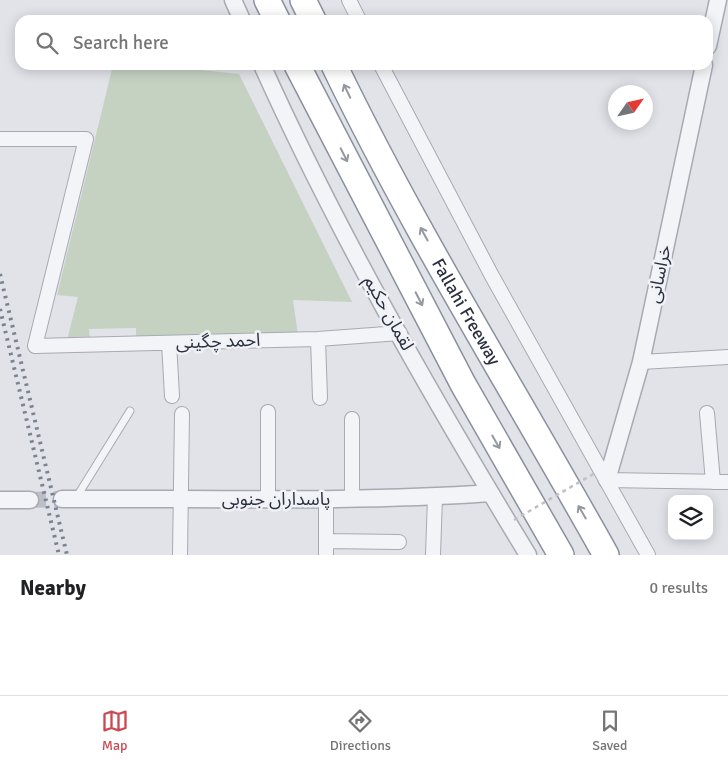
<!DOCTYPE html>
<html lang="en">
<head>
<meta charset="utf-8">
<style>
	:root { --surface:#fff; --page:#f2f2f2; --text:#202124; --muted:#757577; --line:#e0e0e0; --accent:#c94a53 }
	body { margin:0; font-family:Signika,"Noto Sans Arabic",sans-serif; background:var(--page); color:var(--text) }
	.controls { position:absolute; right:15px; bottom:15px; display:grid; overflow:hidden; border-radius:10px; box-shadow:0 2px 12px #0003 }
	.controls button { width:45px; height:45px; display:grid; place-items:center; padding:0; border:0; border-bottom:1px solid var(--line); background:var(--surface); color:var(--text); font:25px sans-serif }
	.compass { position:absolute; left:608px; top:85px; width:45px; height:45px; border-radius:50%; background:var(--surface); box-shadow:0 2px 12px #0003; rotate:56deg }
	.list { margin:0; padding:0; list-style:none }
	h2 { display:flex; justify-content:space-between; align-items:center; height:65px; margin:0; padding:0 20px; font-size:21px }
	h2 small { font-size:16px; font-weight:400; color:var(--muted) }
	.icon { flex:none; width:28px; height:28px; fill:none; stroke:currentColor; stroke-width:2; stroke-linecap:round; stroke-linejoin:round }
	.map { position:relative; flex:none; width:728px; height:555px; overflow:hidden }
	.search { position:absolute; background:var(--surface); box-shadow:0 2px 12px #0003; left:15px; right:15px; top:15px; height:55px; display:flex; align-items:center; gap:12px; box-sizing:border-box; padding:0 18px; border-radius:15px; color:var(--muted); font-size:19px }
	.sheet { height:140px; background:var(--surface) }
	nav { display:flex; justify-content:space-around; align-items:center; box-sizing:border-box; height:70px; border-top:1px solid var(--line); background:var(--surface); font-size:14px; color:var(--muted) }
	nav a { display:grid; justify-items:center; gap:2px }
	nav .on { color:var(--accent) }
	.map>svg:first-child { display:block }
	.green { fill:#c5d2c2 }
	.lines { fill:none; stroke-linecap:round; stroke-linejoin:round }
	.tertiary-tunnel { stroke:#bcbfc7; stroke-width:16; stroke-dasharray:16 8; stroke-linecap:butt }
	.service-casing { stroke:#a6aab3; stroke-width:9 }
	.minor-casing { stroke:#a6aab3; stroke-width:16 }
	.tertiary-casing { stroke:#a6aab3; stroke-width:19 }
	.motorway-casing { stroke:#89909f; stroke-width:28 }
	.service { stroke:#f3f4f7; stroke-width:7 }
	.minor { stroke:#f3f4f7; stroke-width:14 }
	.tertiary { stroke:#f3f4f7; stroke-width:16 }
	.motorway { stroke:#fff; stroke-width:25 }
	.rail { stroke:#7b8292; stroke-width:4; stroke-dasharray:2.5 5; stroke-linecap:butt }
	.path-bridge { stroke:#bfc1c7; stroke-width:2.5; stroke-dasharray:4 4; stroke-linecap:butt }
	.oneway { stroke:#9498a0 }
	.labels { text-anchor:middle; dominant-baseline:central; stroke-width:5; stroke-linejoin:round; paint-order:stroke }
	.street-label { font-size:18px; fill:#2a3040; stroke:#f0f2f6 }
</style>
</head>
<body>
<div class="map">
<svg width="728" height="555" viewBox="0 0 728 555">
	<rect width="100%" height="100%" fill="#e1e3e9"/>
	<path class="green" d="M113 65H153L239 74 352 302 293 300 298 335 136 338V328L89 329 90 339 67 340 78 297 57 295Z"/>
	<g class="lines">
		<path class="tertiary-tunnel" d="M30 500 62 499"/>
		<g class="service-casing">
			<path id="service" d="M76 498 130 411"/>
		</g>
		<g class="minor-casing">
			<path id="minor" d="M349 0 359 20
				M381 65 492 276 648 555
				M0 139H86L35 346 318 339 400 333
				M318 339 320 398
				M169 343 172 396
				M641 362 728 357
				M707 413 713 482
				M607 480 728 482
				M268 498V412
				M352 498V419
				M326 499V555
				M326 541 399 542
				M180 555 182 414
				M433 555 435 497"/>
		</g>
		<g class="tertiary-casing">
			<path id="tertiary" d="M233 0 242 20
				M708 46 718 0
				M262 65C338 234 432 397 528 555
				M607 480 641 362 704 65
				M62 499C204 498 348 503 490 493
				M0 500H30"/>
		</g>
		<g class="motorway-casing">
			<g id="motorway">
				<path d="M267 0 277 20"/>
				<path d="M303 0 313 20"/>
				<path d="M297 65 463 384 561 555"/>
				<path id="s1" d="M334 65C415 233 515 392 606 555"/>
			</g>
		</g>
		<use href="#service" class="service"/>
		<use href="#minor" class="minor"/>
		<use href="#tertiary" class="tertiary"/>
		<use href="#motorway" class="motorway"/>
		<path class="rail" d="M0 274 67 555
			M0 309 59 555"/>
		<path class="path-bridge" d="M514 520 595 473"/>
	</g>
	<defs><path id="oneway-shaft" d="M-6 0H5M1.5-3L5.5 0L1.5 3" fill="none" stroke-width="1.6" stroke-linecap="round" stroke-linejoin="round" transform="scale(1.25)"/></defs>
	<g class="oneway">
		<use href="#oneway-shaft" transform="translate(347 91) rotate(-116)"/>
		<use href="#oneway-shaft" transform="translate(344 155) rotate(63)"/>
		<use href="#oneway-shaft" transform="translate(424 234) rotate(-119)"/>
		<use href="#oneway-shaft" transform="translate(419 299) rotate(63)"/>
		<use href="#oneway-shaft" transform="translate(496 442) rotate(60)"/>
		<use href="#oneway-shaft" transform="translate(582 512) rotate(-120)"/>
	</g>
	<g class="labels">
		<g class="street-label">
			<text transform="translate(659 274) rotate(-78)">خراسانی</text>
			<text stroke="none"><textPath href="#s1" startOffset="280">Fallahi Freeway</textPath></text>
			<text transform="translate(389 313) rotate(61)">لقمان حکیم</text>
			<text transform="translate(218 341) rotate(-2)">احمد چگینی</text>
			<text x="276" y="499">پاسداران جنوبی</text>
		</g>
	</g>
</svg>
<div class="controls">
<button><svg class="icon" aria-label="layers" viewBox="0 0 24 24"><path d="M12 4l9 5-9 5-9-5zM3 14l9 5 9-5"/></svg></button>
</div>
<svg class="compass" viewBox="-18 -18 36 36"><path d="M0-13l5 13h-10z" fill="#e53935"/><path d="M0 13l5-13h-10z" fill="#757577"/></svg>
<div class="search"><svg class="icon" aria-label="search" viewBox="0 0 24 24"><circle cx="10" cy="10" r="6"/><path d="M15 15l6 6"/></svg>Search here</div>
</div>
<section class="sheet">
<h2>Nearby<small>0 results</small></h2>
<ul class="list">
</ul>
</section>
<nav>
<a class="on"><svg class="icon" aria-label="map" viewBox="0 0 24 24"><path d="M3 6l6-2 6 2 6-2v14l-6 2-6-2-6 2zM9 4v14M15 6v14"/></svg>Map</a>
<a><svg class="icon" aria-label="directions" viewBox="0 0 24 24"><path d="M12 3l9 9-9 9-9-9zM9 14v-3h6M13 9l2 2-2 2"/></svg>Directions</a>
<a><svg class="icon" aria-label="saved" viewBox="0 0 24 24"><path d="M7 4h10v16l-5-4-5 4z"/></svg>Saved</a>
</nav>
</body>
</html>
